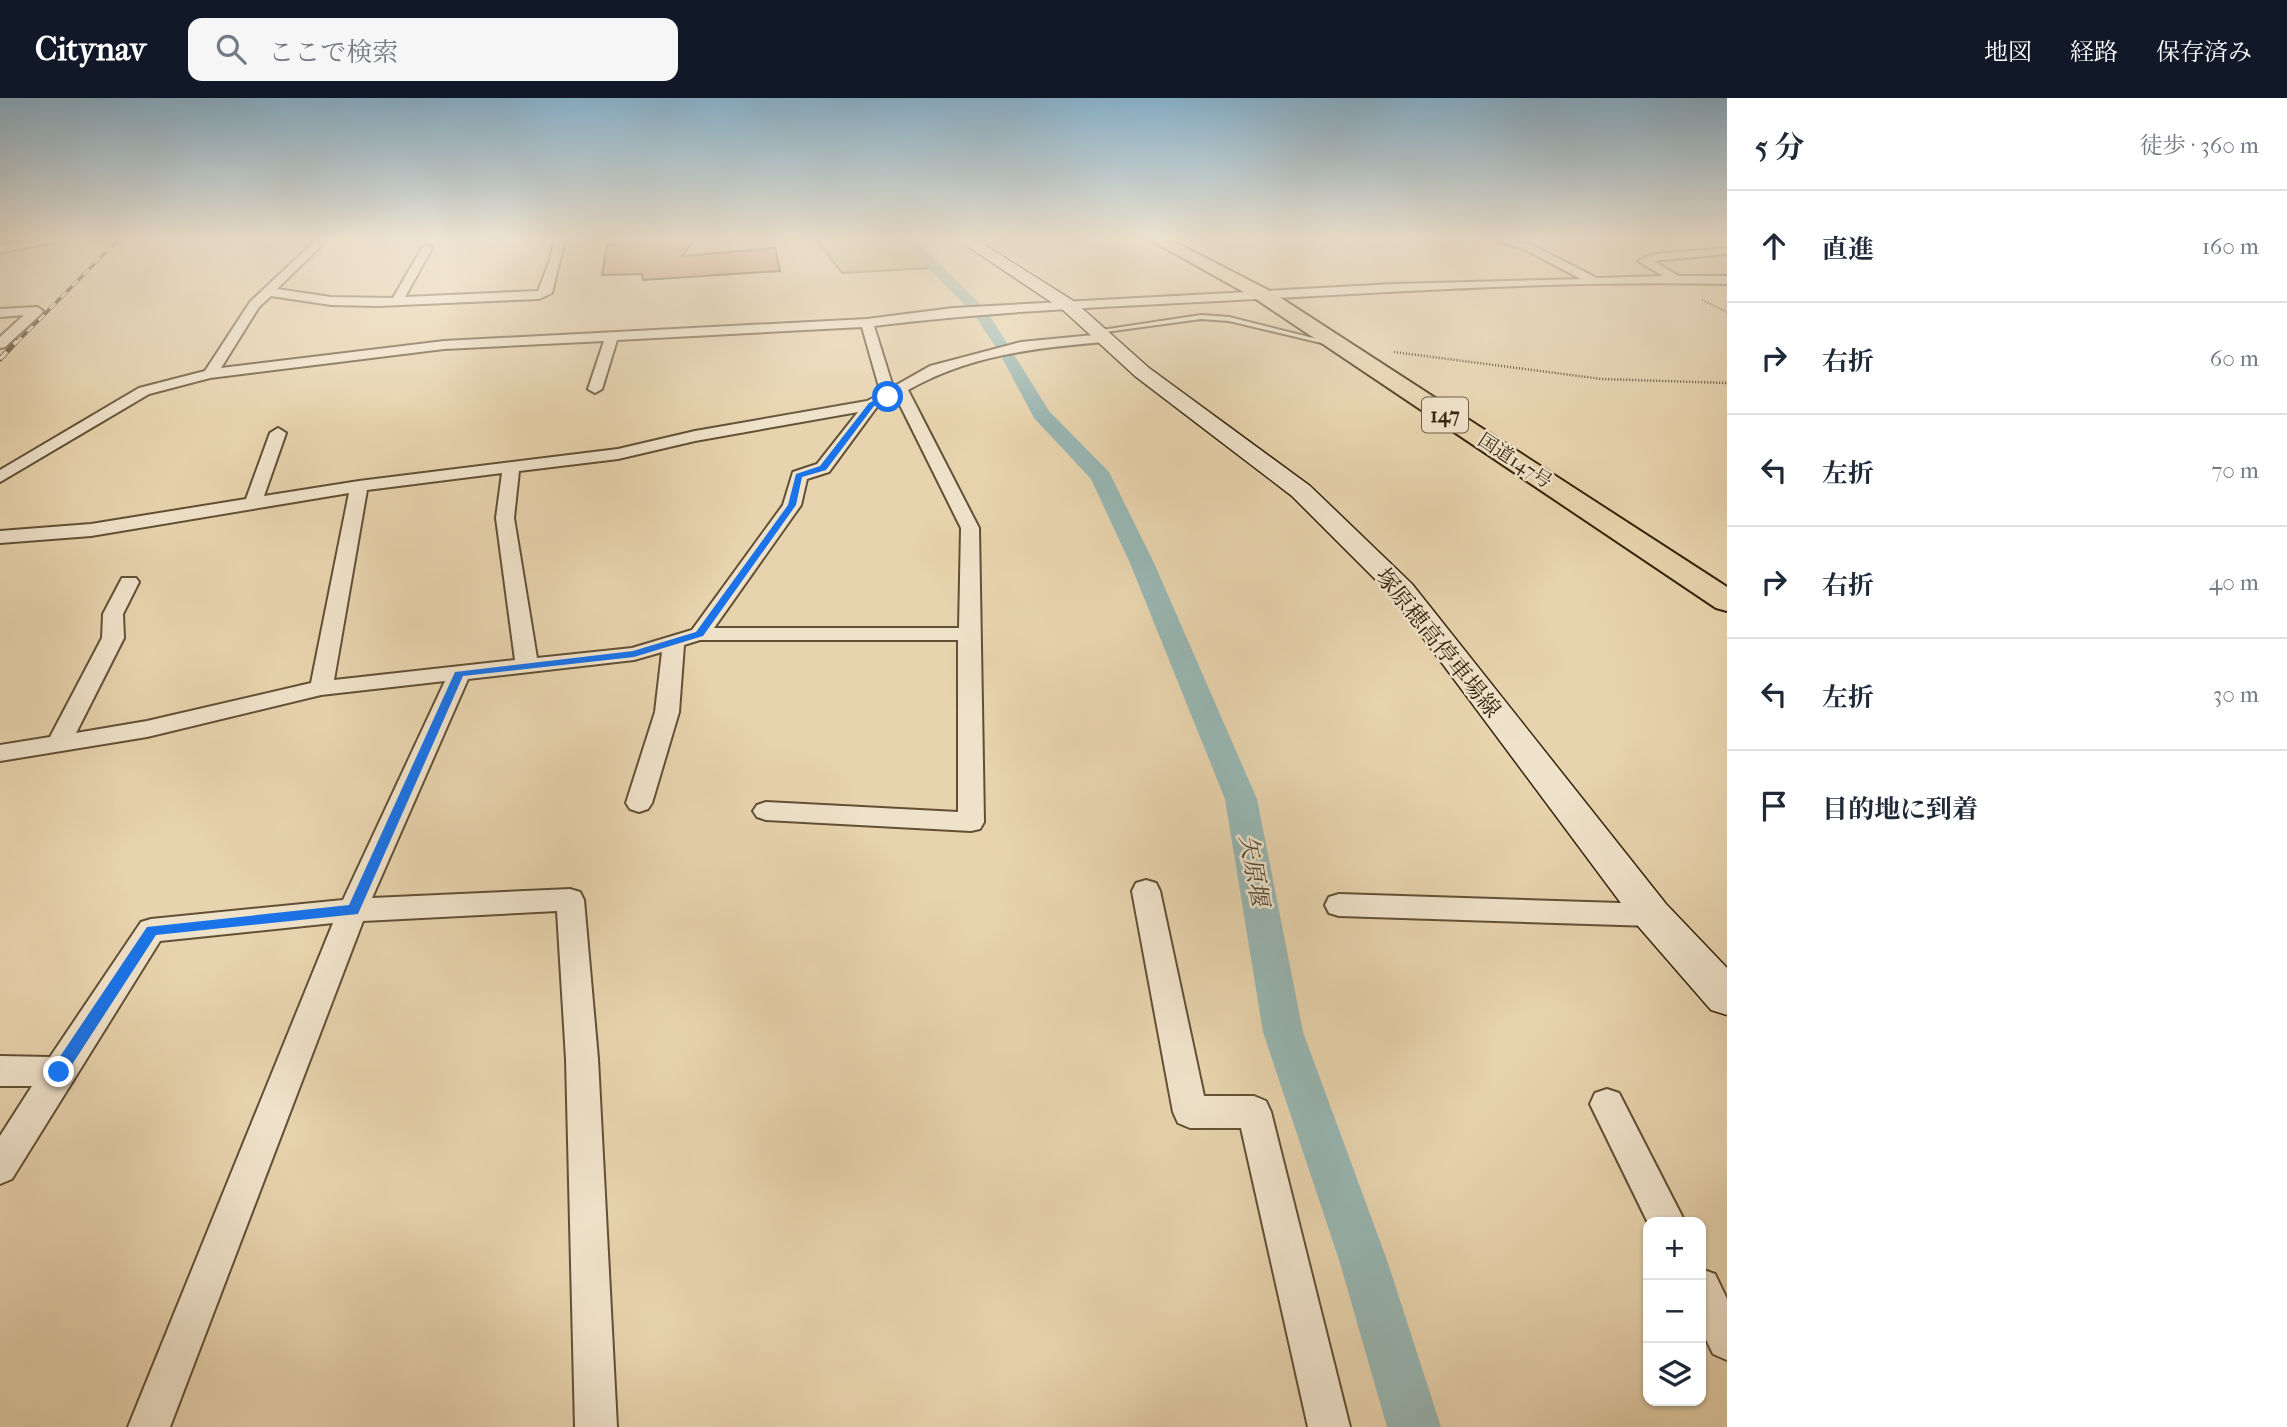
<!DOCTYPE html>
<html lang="ja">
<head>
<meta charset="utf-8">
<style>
	:root { --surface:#fff; --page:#f6f6f7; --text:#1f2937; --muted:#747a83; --line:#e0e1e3; --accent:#111827 }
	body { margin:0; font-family:"IM FELL French Canon","Noto Serif JP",serif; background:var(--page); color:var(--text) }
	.controls { position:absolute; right:21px; bottom:21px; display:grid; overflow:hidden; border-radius:14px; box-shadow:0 2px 5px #0004 }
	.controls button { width:63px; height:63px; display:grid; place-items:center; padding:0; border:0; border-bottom:2px solid var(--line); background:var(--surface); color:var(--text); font:35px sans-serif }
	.stop { position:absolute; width:21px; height:21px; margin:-16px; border:5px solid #1a73e8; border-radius:50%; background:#fff }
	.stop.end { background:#1a73e8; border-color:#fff; box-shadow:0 2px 7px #0008 }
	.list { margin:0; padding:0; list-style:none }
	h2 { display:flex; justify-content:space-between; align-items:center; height:91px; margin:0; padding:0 28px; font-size:30px }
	h2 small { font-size:23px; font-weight:400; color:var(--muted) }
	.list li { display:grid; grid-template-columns:46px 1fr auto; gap:21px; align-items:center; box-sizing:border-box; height:112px; padding:0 28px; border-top:2px solid var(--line) }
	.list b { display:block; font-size:26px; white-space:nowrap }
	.list em { font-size:23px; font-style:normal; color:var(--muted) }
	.icon { flex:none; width:38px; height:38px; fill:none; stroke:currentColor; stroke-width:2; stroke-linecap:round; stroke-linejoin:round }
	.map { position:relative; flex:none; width:1727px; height:1329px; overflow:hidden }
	header { display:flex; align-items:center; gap:42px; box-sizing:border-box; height:98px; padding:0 35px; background:var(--accent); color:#fff }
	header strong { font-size:33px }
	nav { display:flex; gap:38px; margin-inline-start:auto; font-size:24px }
	.search { width:490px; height:63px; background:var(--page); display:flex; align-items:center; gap:18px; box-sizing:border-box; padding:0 24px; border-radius:14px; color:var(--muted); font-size:26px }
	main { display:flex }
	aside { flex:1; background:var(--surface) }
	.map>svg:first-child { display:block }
	.green { fill:#bdba85; stroke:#7a7049; stroke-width:2 }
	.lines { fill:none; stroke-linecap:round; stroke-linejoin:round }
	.canal { fill:#98b6b2; fill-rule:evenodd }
	.building { fill:#c98862; stroke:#36250d; stroke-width:2 }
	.service-casing { stroke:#625035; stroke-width:4 }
	.minor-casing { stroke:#625035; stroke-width:4 }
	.tertiary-casing { stroke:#625035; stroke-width:3 }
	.secondary-casing { stroke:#36250d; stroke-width:3 }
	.trunk-casing { stroke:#36250d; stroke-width:4 }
	.path-far1 { stroke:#36250d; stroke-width:2; stroke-dasharray:1 2; stroke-linecap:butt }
	.path { stroke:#36250d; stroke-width:2.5; stroke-dasharray:1 2; stroke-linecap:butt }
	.service { fill:#efe2ca; fill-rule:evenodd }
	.minor { fill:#efe2ca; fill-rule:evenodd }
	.tertiary { fill:#efe2ca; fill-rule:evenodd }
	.secondary { fill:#efe2ca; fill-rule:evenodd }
	.trunk { fill:#e7d3ad; fill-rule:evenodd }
	.rail-far1-casing { stroke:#36250d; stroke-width:3.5 }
	.rail-casing { stroke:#36250d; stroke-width:5 }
	.rail-far1 { stroke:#efe2ca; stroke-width:2.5; stroke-dasharray:8; stroke-linecap:butt }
	.rail { stroke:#efe2ca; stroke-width:3.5; stroke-dasharray:10; stroke-linecap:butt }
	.route { fill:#1a73e8 }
	.labels { text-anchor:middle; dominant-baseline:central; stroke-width:5; stroke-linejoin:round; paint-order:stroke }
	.far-street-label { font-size:19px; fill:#36250d; stroke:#efe2ca }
	.shield { fill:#efe2ca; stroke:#6e5e46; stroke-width:2 }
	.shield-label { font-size:21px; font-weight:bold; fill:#36250d }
	.street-label { font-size:23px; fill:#36250d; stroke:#efe2ca }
	.water-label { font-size:24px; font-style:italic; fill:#4e4936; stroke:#efe2ca }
</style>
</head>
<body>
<header>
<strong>Citynav</strong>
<div class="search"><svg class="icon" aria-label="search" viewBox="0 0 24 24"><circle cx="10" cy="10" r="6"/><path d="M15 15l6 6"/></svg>ここで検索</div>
<nav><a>地図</a><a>経路</a><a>保存済み</a></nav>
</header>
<main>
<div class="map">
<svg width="1727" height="1329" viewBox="0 0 1727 1329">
	<rect width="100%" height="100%" fill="#e7d3ad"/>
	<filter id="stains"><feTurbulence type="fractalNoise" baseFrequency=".00286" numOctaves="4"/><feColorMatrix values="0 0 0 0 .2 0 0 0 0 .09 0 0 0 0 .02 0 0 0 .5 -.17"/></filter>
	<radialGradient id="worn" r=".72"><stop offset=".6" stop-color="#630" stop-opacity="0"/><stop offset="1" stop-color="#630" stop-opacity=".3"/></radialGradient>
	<path class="green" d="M816 141H901L931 170 842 175Z"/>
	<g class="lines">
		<path class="canal" d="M899 141H914L987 213 1049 313 1109 374 1154 465 1257 701 1303 934 1388 1165 1441 1329H1387L1340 1165 1263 934 1225 701 1130 465 1091 381 1034 320 999 254 973 215Z"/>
	</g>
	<path class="building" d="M619 141H695L682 158 775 150 780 173 643 182 642 176 602 177 607 147 618 146Z"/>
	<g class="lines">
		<g class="service-casing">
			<path id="service" d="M1201 217 1229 219 1337 246 1334 248 1229 223 1201 221 1098 235 1095 233Z"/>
		</g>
		<g class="minor-casing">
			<path id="minor" d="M317 141H328L277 191 331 199 393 200 422 150 427 147 432 150 405 199 538 193 550 162 555 141H565L552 195 539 201 378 208 331 207 271 198 259 209 221 270 444 243 867 221 953 210 1394 186 1581 181 1524 151 1490 141H1508L1532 147 1597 180 1663 178 1638 163 1654 156 1727 150V156L1653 163 1679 178H1727V186C1570 182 1412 193 1255 201 1128 208 1001 212 874 228L893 289 930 268 1021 244 1104 236 1111 240 1104 244C1034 250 970 257 908 292L979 430 984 724 980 731 971 733 766 722 757 719 753 713 757 707 766 704 958 714V542H700L684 547 679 614 652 705 648 711 639 714 630 711 626 705 655 614 662 554 634 562 468 581 372 800 570 791 580 794 584 802 598 961 617 1329H575L566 961 557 813 363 823 170 1329H128L333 825 160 843 12 1081 0 1086V1038L32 988H0V958L50 959 141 824 151 821 343 802 445 583 321 597 147 639 0 663V647L50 639 102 540 103 516 122 480H136L139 484 123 516 124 540 76 635 147 623 311 585 349 395 91 438 0 445V433L91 426 246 401 270 335 278 330 286 335 264 398 359 383 618 351 695 333 867 303 881 296 862 229 617 242 602 291 595 295 588 291 604 243 444 251 210 280 149 296 0 384V372L139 290 205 273 250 204ZM896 299 961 430 959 530H714L801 407 807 381 829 374 876 310ZM858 314 817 366 793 374 783 407 692 532 632 550 537 560 514 420 519 373 618 361 695 343ZM502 375 496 420 515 562 334 582 367 392Z
				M37 209 43 213 41 216 5 249 0 250V239L24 217 0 219V211Z
				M1146 782 1156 785 1160 793 1204 998H1254L1266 1003 1271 1014 1350 1329H1308L1241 1030H1190L1178 1025 1173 1014 1132 793 1136 785Z
				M1339 796 1652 806 1662 809 1666 817 1662 825 1652 828 1339 818 1329 815 1325 807 1329 799Z
				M1607 991 1619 995 1685 1124 1648 1125 1590 1006 1595 995Z
				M1701 1171 1715 1176 1727 1201V1262L1713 1256 1701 1231Z"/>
		</g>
		<g class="tertiary-casing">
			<path id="tertiary" d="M30 141H57L55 144 0 155V147Z"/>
		</g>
		<g class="secondary-casing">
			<path id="secondary" d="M957 141H975L1075 204 1149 270 1310 388 1412 486 1666 806 1727 870V917L1711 912 1638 828 1392 498 1292 398 1135 278 1063 212Z"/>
		</g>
		<g class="trunk-casing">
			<path id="trunk" d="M1149 141H1169L1270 193 1727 489V513L1716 510 1256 201Z"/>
		</g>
		<path class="path-far1" d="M1702 202 1727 214"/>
		<path class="path" d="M1394 254 1602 281 1727 285"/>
		<use href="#service" class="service"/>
		<use href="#minor" class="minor"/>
		<use href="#tertiary" class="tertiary"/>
		<use href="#secondary" class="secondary"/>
		<use href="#trunk" class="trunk"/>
		<g class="rail-far1-casing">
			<path id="rail-far1" d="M16 245 119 141"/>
		</g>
		<g class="rail-casing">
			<path id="rail" d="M0 261 17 243"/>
		</g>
		<use href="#rail-far1" class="rail-far1"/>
		<use href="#rail" class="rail"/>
	</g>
	<linearGradient id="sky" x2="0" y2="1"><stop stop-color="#88b5d2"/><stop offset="0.43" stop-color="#f4ebda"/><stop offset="1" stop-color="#f4ebda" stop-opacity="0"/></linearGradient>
	<rect width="1727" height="327" fill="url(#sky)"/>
	<path class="route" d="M886 297 892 299 874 308 826 372 802 379 796 407 703 538 634 559 463 578 358 816 156 837 64 979H53L51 974 53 969 147 829 349 807 455 574 633 553 696 534 788 407 796 376 820 368 869 305Z"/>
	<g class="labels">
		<g class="far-street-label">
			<text transform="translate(1515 363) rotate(33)">国道147号</text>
		</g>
		<rect class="shield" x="1422" y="299.5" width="46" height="35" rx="5"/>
		<g class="shield-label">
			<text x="1445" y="317">147</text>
		</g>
		<g class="street-label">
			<text transform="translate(1438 545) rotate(51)">塚原穂高停車場線</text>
		</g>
		<g class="water-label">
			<text transform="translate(1254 772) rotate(80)">矢原堰</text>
		</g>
	</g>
	<rect width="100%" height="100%" filter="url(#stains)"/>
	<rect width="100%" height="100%" fill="url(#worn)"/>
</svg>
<div class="controls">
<button>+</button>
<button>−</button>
<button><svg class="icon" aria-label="layers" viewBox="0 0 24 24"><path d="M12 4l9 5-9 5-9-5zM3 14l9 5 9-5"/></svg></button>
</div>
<div class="stop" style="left:888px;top:299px"></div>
<div class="stop end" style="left:59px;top:974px"></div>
</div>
<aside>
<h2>5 分<small>徒歩 · 360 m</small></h2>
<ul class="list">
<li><svg class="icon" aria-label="ahead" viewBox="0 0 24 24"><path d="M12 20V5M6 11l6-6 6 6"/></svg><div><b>直進</b></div><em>160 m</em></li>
<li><svg class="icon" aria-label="right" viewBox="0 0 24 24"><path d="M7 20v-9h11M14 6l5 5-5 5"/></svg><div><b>右折</b></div><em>60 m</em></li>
<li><svg class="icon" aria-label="left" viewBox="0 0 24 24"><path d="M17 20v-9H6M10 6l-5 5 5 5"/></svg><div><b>左折</b></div><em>70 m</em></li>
<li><svg class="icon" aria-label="right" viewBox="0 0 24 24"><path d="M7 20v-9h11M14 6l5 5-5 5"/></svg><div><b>右折</b></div><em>40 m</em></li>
<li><svg class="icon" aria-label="left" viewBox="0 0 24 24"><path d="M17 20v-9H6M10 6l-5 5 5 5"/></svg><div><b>左折</b></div><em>30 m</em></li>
<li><svg class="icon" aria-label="arrive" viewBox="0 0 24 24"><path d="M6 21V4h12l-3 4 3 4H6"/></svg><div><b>目的地に到着</b></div></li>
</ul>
</aside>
</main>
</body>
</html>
